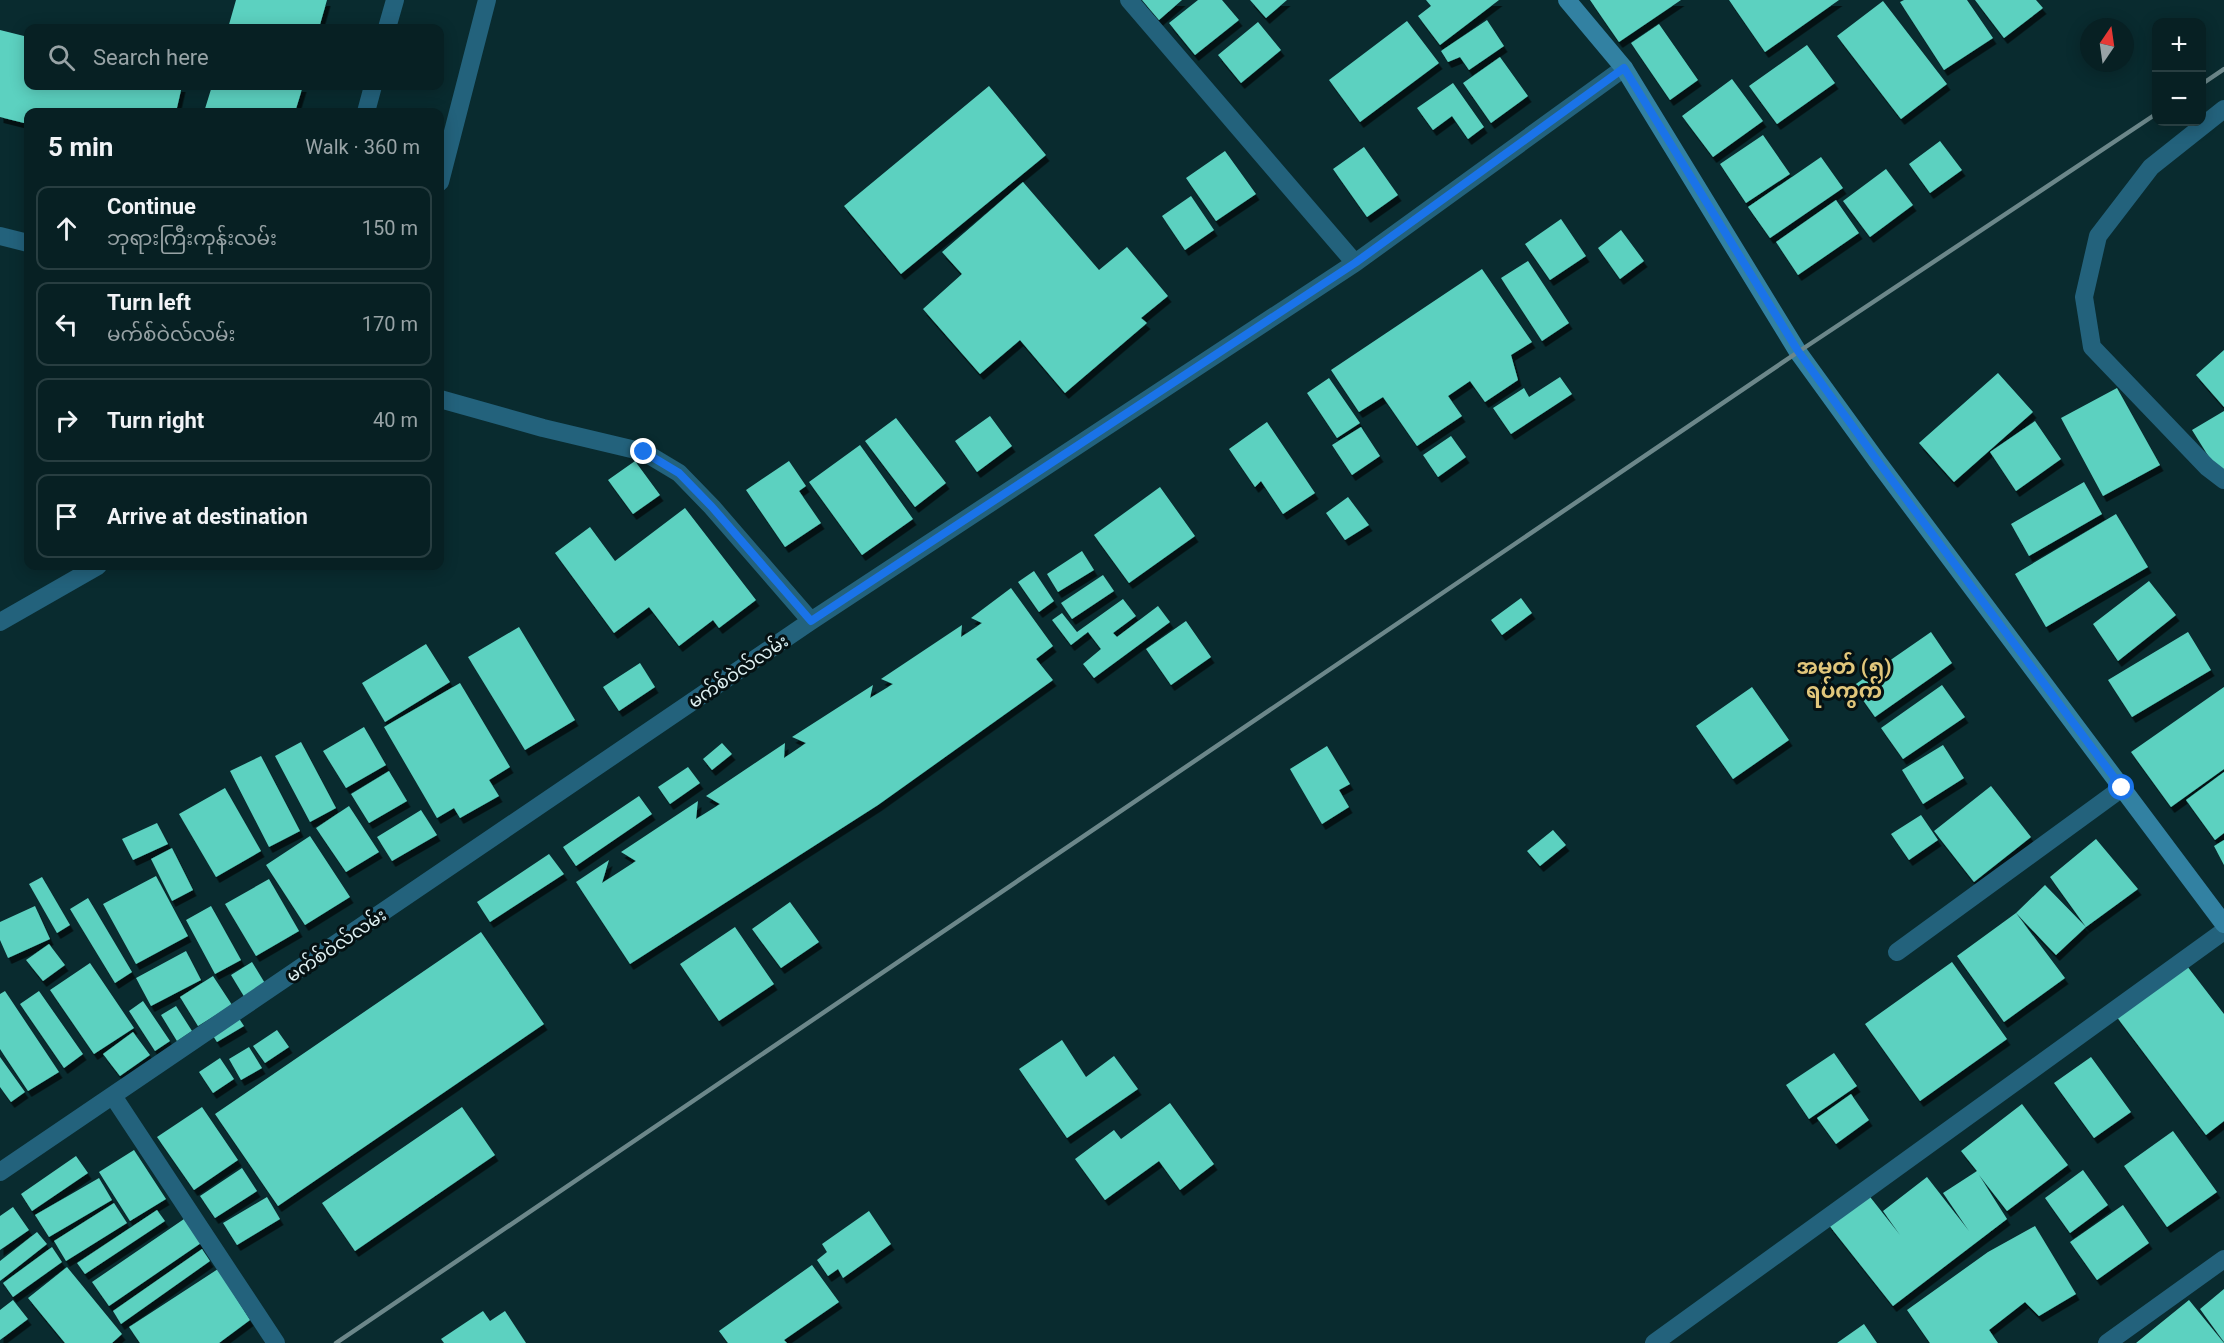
<!DOCTYPE html>
<html lang="en">
<head>
<meta charset="utf-8">
<style>
	:root { --surface:#072023; --page:#10282b; --text:#f1f3f6; --muted:#98a3a6; --line:#283e41 }
	body { margin:0; font-family:Roboto,"Noto Sans Myanmar",sans-serif; background:var(--page); color:var(--text) }
	.controls { position:absolute; right:18px; top:18px; display:grid; overflow:hidden; border-radius:12px; box-shadow:0 3px 15px #0003 }
	.controls button { width:54px; height:54px; display:grid; place-items:center; padding:0; border:0; border-bottom:2px solid var(--line); background:var(--surface); color:var(--text); font:30px sans-serif }
	.compass { position:absolute; left:2080px; top:18px; width:54px; height:54px; border-radius:50%; background:var(--surface); box-shadow:0 3px 15px #0003; rotate:13deg }
	.stop { position:absolute; width:18px; height:18px; margin:-14px; border:4px solid #1a73e8; border-radius:50%; background:#fff }
	.stop.end { background:#1a73e8; border-color:#fff; box-shadow:0 2px 6px #0008 }
	.list { margin:0; padding:0; list-style:none }
	h2 { display:flex; justify-content:space-between; align-items:center; height:78px; margin:0; padding:0 24px; font-size:26px }
	h2 small { font-size:20px; font-weight:400; color:var(--muted) }
	.list li { display:grid; grid-template-columns:39px 1fr auto; gap:18px; align-items:center; box-sizing:border-box; height:84px; margin:0 12px 12px; padding:0 12px; border:2px solid var(--line); border-radius:12px }
	.list b { display:block; font-size:22px; white-space:nowrap }
	.list p { margin:0; font-size:20px; white-space:nowrap; color:var(--muted) }
	.list em { font-size:20px; font-style:normal; color:var(--muted) }
	.icon { flex:none; width:33px; height:33px; fill:none; stroke:currentColor; stroke-width:2; stroke-linecap:round; stroke-linejoin:round }
	.map { position:relative; flex:none; width:2224px; height:1343px; overflow:hidden }
	.search { position:absolute; background:var(--surface); box-shadow:0 3px 15px #0003; left:24px; top:24px; width:420px; height:66px; display:flex; align-items:center; gap:15px; box-sizing:border-box; padding:0 21px; border-radius:12px; color:var(--muted); font-size:22px }
	.panel { position:absolute; background:var(--surface); box-shadow:0 3px 15px #0003; left:24px; top:108px; width:420px; height:462px; border-radius:12px }
	.map>svg:first-child { display:block }
	.building { fill:#5cd1c0; filter:url(#shadow) }
	.lines { fill:none; stroke-linecap:round; stroke-linejoin:round }
	.street { stroke:#23627c; stroke-width:18 }
	.secondary { stroke:#3281a2; stroke-width:18 }
	.rail { stroke:#6c878a; stroke-width:4.5 }
	.route { stroke:#1a73e8; stroke-width:8 }
	.labels { text-anchor:middle; dominant-baseline:central; stroke-width:6; stroke-linejoin:round; paint-order:stroke }
	.street-label { font-size:18px; fill:#def0f2; stroke:#051113 }
	.quarter-label { font-size:21px; font-weight:bold; fill:#e1c67b; stroke:#051113 }
</style>
</head>
<body>
<div class="map">
<svg width="2224" height="1343" viewBox="0 0 2224 1343">
	<defs>
		<filter id="shadow"><feDropShadow dx="3.5" dy="6" stdDeviation="0" flood-color="#0009"/></filter>
	</defs>
	<rect width="100%" height="100%" fill="#092b2f"/>
	<path class="building" d="M236 0H327L319 28H228Z
		M1142 0H1182L1159 20Z
		M1198 0H1222L1239 20 1195 55 1169 23Z
		M1250 0H1287L1266 18Z
		M1426 0H1499L1440 45 1418 16 1431 6Z
		M1590 0H1681L1619 42Z
		M1729 0H1839L1765 52Z
		M1904 0H1967L1993 38 1944 70 1900 2Z
		M1975 0H2036L2043 8 2004 38Z
		M1883 1 1947 84 1901 119 1837 36Z
		M1487 20 1504 46 1469 70 1460 57 1448 62 1441 51Z
		M1407 21 1439 63 1360 122 1329 80Z
		M1258 22 1281 50 1241 83 1218 55Z
		M1659 24 1698 80 1670 100 1631 43Z
		M0 30 28 37V86H182L176 112H28V124L0 117Z
		M1807 45 1835 83 1777 124 1749 86Z
		M1500 57 1528 96 1491 123 1463 83Z
		M1732 79 1763 121 1713 157 1682 116Z
		M1453 83 1484 127 1468 139 1452 116 1433 130 1417 108Z
		M212 86H303L295 112H204Z
		M989 86 1046 155 901 274 844 206Z
		M1763 135 1790 174 1746 203 1720 164Z
		M1940 141 1962 170 1930 193 1909 164Z
		M1364 147 1398 195 1367 217 1333 169Z
		M1225 151 1256 194 1216 221 1186 178Z
		M1821 157 1843 188 1770 238 1748 207Z
		M1886 169 1913 205 1870 237 1843 201Z
		M1023 182 1099 270 1127 247 1168 296 1141 318 1147 323 1065 393 1020 340 980 374 923 309 962 274 942 252Z
		M1191 196 1214 230 1185 250 1162 216Z
		M1836 200 1859 233 1798 275 1776 242Z
		M1561 219 1586 256 1550 280 1525 244Z
		M1621 230 1644 261 1620 279 1598 248Z
		M1528 261 1569 323 1542 341 1501 278Z
		M1482 269 1532 342 1511 355 1518 380 1485 402 1470 381 1448 396 1462 416 1417 446 1383 397 1359 412 1331 370Z
		M2224 350V407L2196 375Z
		M1998 373 2033 412 1954 482 1919 443Z
		M1560 377 1572 394 1511 434 1493 408 1524 388 1529 397Z
		M1329 378 1360 423 1337 438 1307 393Z
		M2117 388 2160 465 2103 496 2061 418Z
		M2224 411V474L2221 476 2192 430Z
		M990 416 1012 446 977 472 955 441Z
		M896 418 946 483 915 507 865 441Z
		M2035 421 2061 459 2016 491 1990 452Z
		M1267 422 1315 493 1283 514 1261 481 1255 487 1229 449Z
		M1361 427 1380 456 1352 475 1332 445Z
		M1451 436 1466 457 1438 477 1423 455Z
		M860 445 913 519 862 555 809 482Z
		M635 461 660 495 633 514 608 480Z
		M789 461 806 486 799 491 821 523 785 547 746 490Z
		M2084 482 2102 514 2029 556 2011 524Z
		M1160 487 1195 536 1129 583 1094 535Z
		M1348 497 1369 525 1345 540 1326 513Z
		M685 508 756 600 719 628 713 620 679 646 649 607 614 633 555 553 590 527 615 561Z
		M2116 514 2148 567 2046 627 2015 574Z
		M1082 551 1094 570 1058 592 1047 574Z
		M1034 571 1054 601 1039 612 1018 582Z
		M1103 575 1114 591 1072 619 1061 603Z
		M2149 581 2176 615 2118 661 2093 624Z
		M1011 588 1053 646 1036 659 1053 680 878 805 630 964 576 882 609 860 602 883 636 861 621 852 698 801 696 819 720 804 706 796 785 743 784 758 806 743 792 737 873 685 870 698 893 684 881 679 962 625 961 637 982 623 971 618Z
		M1521 598 1532 613 1502 635 1491 620Z
		M1123 599 1136 616 1113 633 1117 637 1158 606 1170 622 1094 678 1083 664 1101 649 1088 632 1071 645 1052 620 1062 613 1077 632Z
		M1186 621 1211 657 1171 685 1146 649Z
		M519 627 575 720 525 750 468 657Z
		M1931 632 1952 663 1875 717 1853 686Z
		M2188 632 2211 670 2132 717 2108 680Z
		M426 644 450 682 385 722 362 683Z
		M640 663 655 687 619 711 603 687Z
		M460 683 510 767 489 780 499 796 460 818 454 808 437 818 384 727Z
		M1942 685 1965 717 1903 759 1881 728Z
		M1752 687 1789 740 1733 779 1696 726Z
		M2224 687V769L2171 807 2131 752Z
		M364 727 386 765 346 788 323 751Z
		M301 742 336 808 310 822 275 756Z
		M722 743 732 754 712 770 703 759Z
		M1943 745 1964 778 1923 804 1902 770Z
		M1327 746 1350 784 1339 790 1349 807 1322 824 1290 769Z
		M261 756 300 831 269 847 230 771Z
		M688 767 700 783 670 804 658 787Z
		M389 771 407 801 369 823 351 794Z
		M2224 772V833L2215 840 2186 800Z
		M1991 786 2031 837 1974 882 1934 831Z
		M225 788 261 851 216 877 179 814Z
		M639 796 652 814 576 866 563 847Z
		M349 806 379 852 346 872 316 828Z
		M421 810 437 835 392 861 377 837Z
		M1921 815 1938 840 1909 860 1891 834Z
		M157 823 168 844 133 860 122 839Z
		M1553 830 1566 845 1540 866 1527 851Z
		M310 836 350 897 305 925 266 865Z
		M2096 839 2138 889 2086 927 2050 877Z
		M2224 840V865L2214 846Z
		M172 848 193 890 172 901 151 859Z
		M549 854 564 874 490 922 477 902Z
		M156 876 188 936 136 964 103 904Z
		M42 877 70 925 57 933 29 884Z
		M269 879 299 931 256 956 225 904Z
		M2045 885 2086 927 2056 955 2016 913Z
		M88 898 132 972 115 983 70 909Z
		M790 902 819 942 781 968 752 929Z
		M35 906 50 939 8 958 0 940V922Z
		M211 906 241 960 215 974 186 920Z
		M2016 913 2065 978 2004 1022 1957 956Z
		M735 927 774 984 719 1021 680 964Z
		M481 932 544 1024 278 1206 215 1114Z
		M49 944 65 965 43 981 26 960Z
		M186 951 201 980 151 1006 136 978Z
		M252 962 266 985 245 998 231 975Z
		M1952 962 2007 1039 1920 1101 1865 1024Z
		M90 963 134 1028 94 1054 50 990Z
		M2187 966 2224 1014V1121L2206 1135 2116 1016Z
		M213 976 232 1005 198 1026 180 997Z
		M5 991 59 1072 28 1091 0 1049V994Z
		M39 991 83 1054 64 1068 20 1004Z
		M143 1001 170 1041 155 1051 129 1011Z
		M176 1006 192 1031 177 1041 161 1015Z
		M236 1014 244 1026 217 1042 210 1031Z
		M277 1030 289 1047 265 1063 253 1046Z
		M133 1032 150 1055 120 1076 103 1054Z
		M1062 1040 1086 1077 1114 1056 1138 1089 1067 1138 1019 1069Z
		M249 1047 262 1068 241 1080 229 1059Z
		M1834 1053 1857 1086 1809 1119 1786 1085Z
		M0 1057 25 1092 11 1102 0 1087Z
		M2091 1057 2131 1112 2094 1138 2054 1083Z
		M220 1058 234 1079 213 1093 199 1072Z
		M1851 1094 1869 1120 1836 1144 1817 1118Z
		M1170 1103 1214 1164 1180 1190 1159 1161 1105 1200 1075 1159 1114 1130 1121 1139Z
		M2022 1104 2068 1165 2007 1211 1979 1175 2007 1219 1893 1306 1828 1224 1867 1193 1900 1235 1883 1211 1927 1177 1969 1231 1943 1193 1977 1171 1961 1151Z
		M202 1107 238 1160 194 1190 157 1137Z
		M462 1107 495 1155 355 1251 322 1203Z
		M2173 1131 2217 1192 2167 1227 2124 1166Z
		M134 1150 166 1199 130 1221 99 1172Z
		M76 1156 88 1173 32 1211 21 1194Z
		M242 1168 257 1191 215 1218 200 1196Z
		M2083 1170 2108 1205 2070 1233 2045 1198Z
		M99 1178 112 1200 49 1237 35 1215Z
		M267 1197 280 1219 237 1245 223 1223Z
		M114 1203 127 1223 66 1261 54 1241Z
		M2123 1205 2149 1243 2097 1280 2070 1242Z
		M13 1207 29 1230 0 1250V1216Z
		M157 1210 165 1221 85 1274 77 1263Z
		M869 1211 891 1244 843 1278 838 1269 828 1276 817 1260 827 1252 822 1244Z
		M184 1219 201 1243 109 1306 92 1282Z
		M2035 1226 2076 1294 2039 1316 2025 1302 1989 1330 1998 1343H1930L1907 1310 1988 1252Z
		M37 1232 47 1244 0 1281V1261Z
		M52 1247 62 1262 13 1297 3 1283Z
		M202 1249 210 1261 121 1324 113 1311Z
		M812 1265 839 1302 784 1340 787 1343H728L719 1331Z
		M67 1267 122 1334 112 1343H65L28 1298Z
		M218 1269 250 1320 219 1343H140L129 1327Z
		M2224 1289V1342L2200 1309Z
		M13 1300 28 1319 0 1340V1310Z
		M2189 1300 2224 1343H2136Z
		M483 1311 490 1321 505 1311 526 1343H444L441 1339Z
		M1864 1324 1877 1343H1837Z"/>
	<g class="lines">
		<path class="street" d="M1129 0 1355 263
			M387 28 395 0
			M2224 109 2151 167 2098 236 2084 297 2092 347 2207 467 2224 480
			M366 112 373 86
			M440 182 487 0
			M0 236 28 243
			M440 399 543 428 644 452 679 473 712 507 811 621
			M0 622 98 566
			M1897 952 2122 788
			M113 1096 276 1343
			M0 1172 811 621 1355 263 1624 68
			M1654 1343 2224 931
			M2107 1343 2224 1259"/>
		<path class="secondary" d="M1567 0 1624 68 1798 352 1877 461 2224 924"/>
		<path class="rail" d="M2202 84 2224 69
			M336 1343 1798 352 2156 114"/>
	</g>
	<g class="lines">
		<path class="route" d="M644 452 679 473 712 507 811 621 1355 263 1624 68 1798 351 1877 460 2122 788"/>
	</g>
	<g class="labels">
		<g class="street-label">
			<text transform="translate(738 671) rotate(-34)">မက်စ်ဝဲလ်လမ်း</text>
			<text transform="translate(336 945) rotate(-34)">မက်စ်ဝဲလ်လမ်း</text>
		</g>
		<g class="quarter-label">
			<text x="1844" y="667">အမှတ် (၅)<tspan x="1844" dy="24">ရပ်ကွက်</tspan></text>
		</g>
	</g>
</svg>
<div class="controls">
<button>+</button>
<button>−</button>
</div>
<svg class="compass" viewBox="-18 -18 36 36"><path d="M0-13l5 13h-10z" fill="#e53935"/><path d="M0 13l5-13h-10z" fill="#98a3a6"/></svg>
<div class="stop" style="left:2122px;top:788px"></div>
<div class="stop end" style="left:644px;top:452px"></div>
<div class="search"><svg class="icon" aria-label="search" viewBox="0 0 24 24"><circle cx="10" cy="10" r="6"/><path d="M15 15l6 6"/></svg>Search here</div>
<section class="panel">
<h2>5 min<small>Walk · 360 m</small></h2>
<ul class="list">
<li><svg class="icon" aria-label="ahead" viewBox="0 0 24 24"><path d="M12 20V5M6 11l6-6 6 6"/></svg><div><b>Continue</b><p>ဘုရားကြီးကုန်းလမ်း</p></div><em>150 m</em></li>
<li><svg class="icon" aria-label="left" viewBox="0 0 24 24"><path d="M17 20v-9H6M10 6l-5 5 5 5"/></svg><div><b>Turn left</b><p>မက်စ်ဝဲလ်လမ်း</p></div><em>170 m</em></li>
<li><svg class="icon" aria-label="right" viewBox="0 0 24 24"><path d="M7 20v-9h11M14 6l5 5-5 5"/></svg><div><b>Turn right</b></div><em>40 m</em></li>
<li><svg class="icon" aria-label="arrive" viewBox="0 0 24 24"><path d="M6 21V4h12l-3 4 3 4H6"/></svg><div><b>Arrive at destination</b></div></li>
</ul>
</section>
</div>
</body>
</html>
